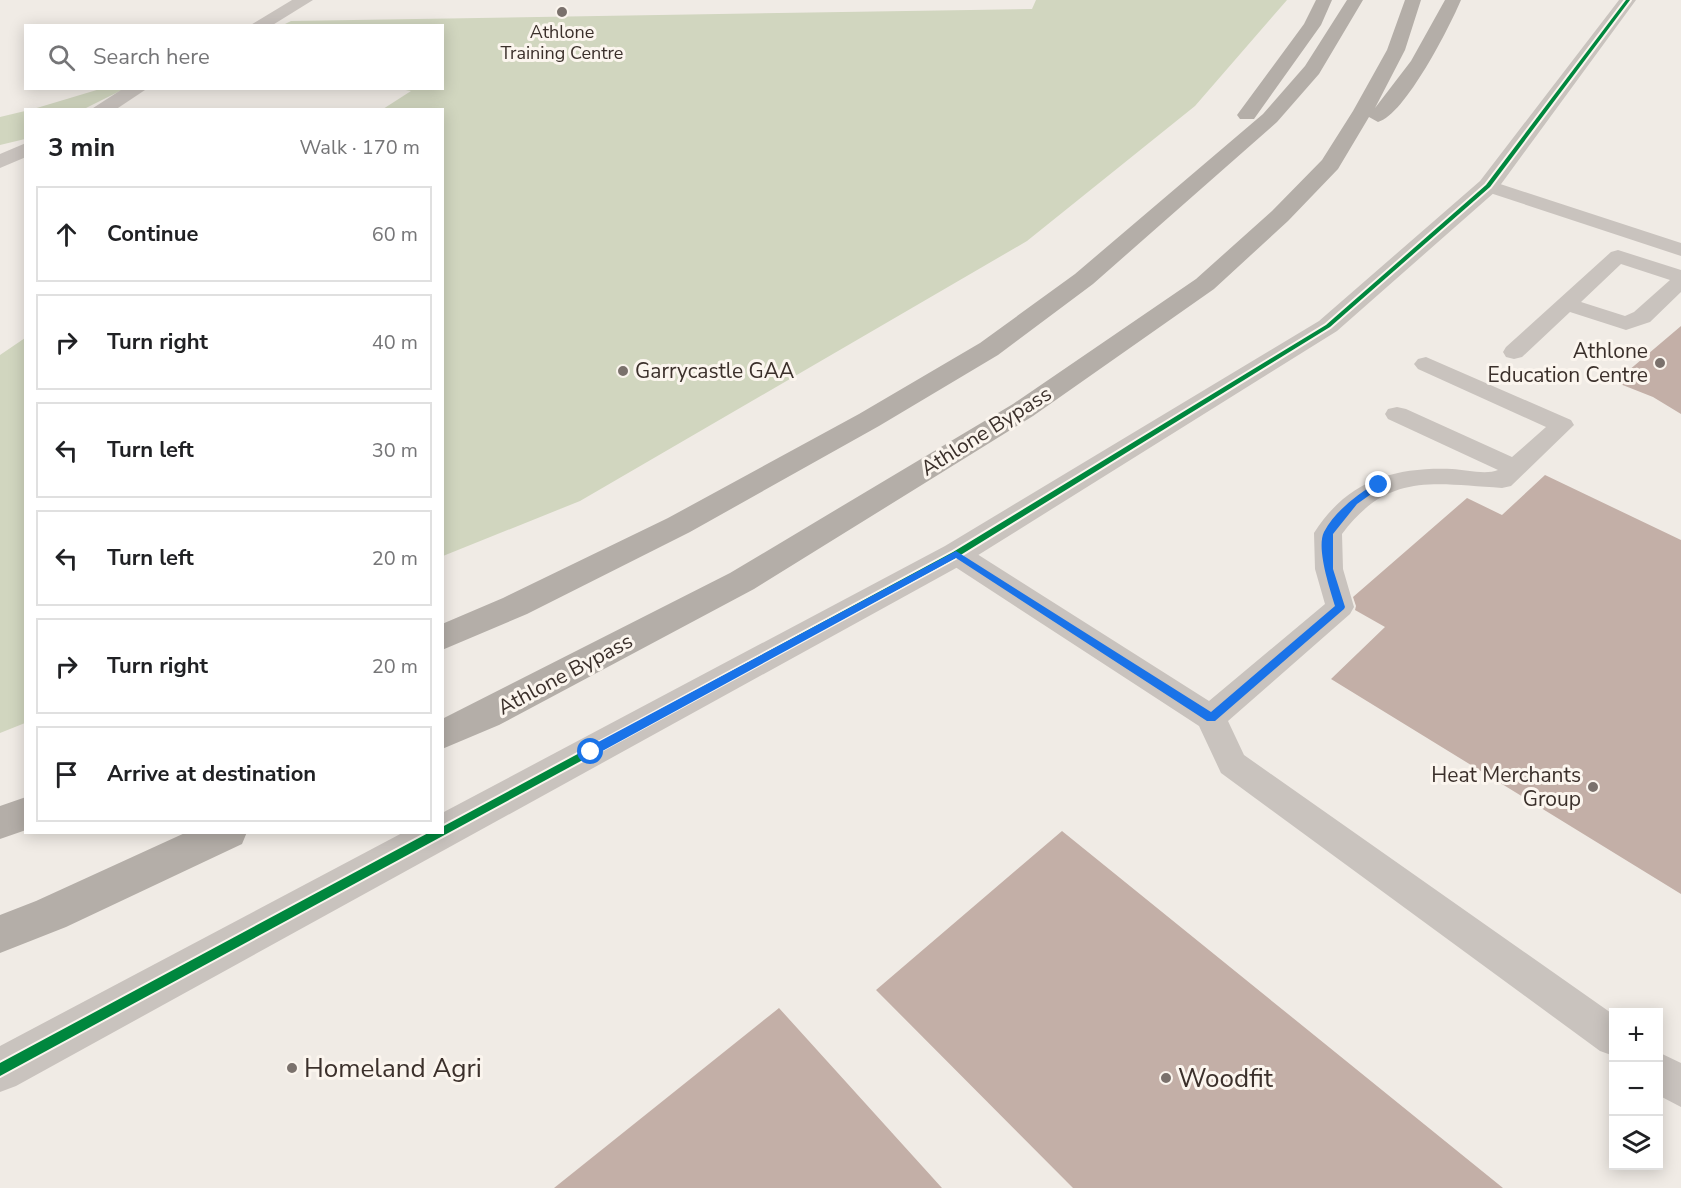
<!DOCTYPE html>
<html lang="en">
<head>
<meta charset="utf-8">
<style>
	:root { --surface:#fff; --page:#f2f2f2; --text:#202124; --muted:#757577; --line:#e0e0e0 }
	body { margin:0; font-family:"Nunito Sans",sans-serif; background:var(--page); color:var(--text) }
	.controls { position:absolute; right:18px; bottom:18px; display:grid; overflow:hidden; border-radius:0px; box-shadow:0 3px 15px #0003 }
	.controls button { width:54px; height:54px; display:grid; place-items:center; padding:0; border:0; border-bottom:2px solid var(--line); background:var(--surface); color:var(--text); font:30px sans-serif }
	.stop { position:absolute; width:18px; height:18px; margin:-14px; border:4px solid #1a73e8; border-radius:50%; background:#fff }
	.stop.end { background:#1a73e8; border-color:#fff; box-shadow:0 2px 6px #0008 }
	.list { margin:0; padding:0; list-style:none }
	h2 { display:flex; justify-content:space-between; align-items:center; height:78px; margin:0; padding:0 24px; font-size:26px }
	h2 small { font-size:20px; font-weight:400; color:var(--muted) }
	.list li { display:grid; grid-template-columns:39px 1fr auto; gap:18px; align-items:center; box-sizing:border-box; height:96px; margin:0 12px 12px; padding:0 12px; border:2px solid var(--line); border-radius:0px }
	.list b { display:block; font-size:22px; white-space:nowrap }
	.list em { font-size:20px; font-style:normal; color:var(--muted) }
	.icon { flex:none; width:33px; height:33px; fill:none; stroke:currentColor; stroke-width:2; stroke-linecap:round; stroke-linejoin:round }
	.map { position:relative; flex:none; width:1681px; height:1188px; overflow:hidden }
	.search { position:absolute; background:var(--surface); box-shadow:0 3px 15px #0003; left:24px; top:24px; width:420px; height:66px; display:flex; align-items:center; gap:15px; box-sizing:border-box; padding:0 21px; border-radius:0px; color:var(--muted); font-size:22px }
	.panel { position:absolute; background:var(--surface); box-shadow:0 3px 15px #0003; left:24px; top:108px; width:420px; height:726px; border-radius:0px }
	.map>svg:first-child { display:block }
	.green { fill:#d1d6bf }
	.building { fill:#c3afa7 }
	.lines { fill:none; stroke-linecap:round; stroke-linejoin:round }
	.service { fill:#c9c3be; fill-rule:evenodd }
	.minor { fill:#c9c3be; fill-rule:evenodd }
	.tertiary { fill:#c9c3be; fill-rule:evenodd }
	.trunk { fill:#b4aea8; fill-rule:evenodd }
	.cycleway-casing { stroke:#fbf5ee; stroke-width:4 }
	.cycleway { fill:#00873e; fill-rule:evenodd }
	.route { fill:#1a73e8 }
	.poi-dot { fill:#7a716c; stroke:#fbf5ee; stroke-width:2 }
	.labels { text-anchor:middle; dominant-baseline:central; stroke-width:6; stroke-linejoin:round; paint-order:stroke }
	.far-poi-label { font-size:18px; fill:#3b302b; stroke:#fbf5ee }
	.poi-label { font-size:21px; fill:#3b302b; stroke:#fbf5ee; text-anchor:end }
	.street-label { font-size:21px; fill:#3b302b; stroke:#fbf5ee }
	.near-poi-label { font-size:26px; fill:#3b302b; stroke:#fbf5ee; text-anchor:start }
</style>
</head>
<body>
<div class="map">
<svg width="1681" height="1188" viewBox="0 0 1681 1188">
	<rect width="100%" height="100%" fill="#f0ebe5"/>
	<path class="green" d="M1036 0H1287L1195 106 1027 241 580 501 443 556 442 110 383 109 411 91 400 89 442 88V26L283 25 291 21 1032 9Z
		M100 89H124L84 109 30 110Z
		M25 111V139L0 145V117Z
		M25 338V723L0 733V355Z"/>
	<path class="building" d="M1681 326V414L1653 397 1615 382Z
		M1545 475 1681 540V894L1331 679 1385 627 1355 610 1356 606 1353 597 1467 498 1502 515Z
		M1062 831 1503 1188H1073L876 990Z
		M779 1008 942 1188H554Z"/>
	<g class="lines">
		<path class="service" d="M1488 180 1681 243V256L1481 190 1479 186 1481 182Z
			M1618 250 1681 270V292L1650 322 1626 330 1570 312 1522 357 1514 359 1506 357 1503 352 1506 347 1611 252ZM1621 264 1670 280 1634 312 1625 316 1581 302Z
			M1426 357 1571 420 1574 425 1511 486 1502 488C1433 484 1388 472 1342 534L1343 569 1354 607 1350 614 1228 721 1244 755 1614 1015V1056L1600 1051 1221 773 1199 726 946 561 942 554 946 547 956 545 966 547 1209 701 1325 604 1315 569 1314 533C1347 481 1393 467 1452 469 1466 470 1486 475 1498 470L1388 419 1385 414 1388 409 1397 407 1406 409 1512 457 1546 427 1418 369 1414 364 1418 359Z
			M1658 1052 1681 1063V1107L1658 1095Z"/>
		<path class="minor" d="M292 0H313L271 26H249Z
			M124 88H148L115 110H90Z
			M26 143V157L0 168V154Z"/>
		<path class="tertiary" d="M1619 0H1636L1496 191 1337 331 967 562 16 1086 0 1092V1046L404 832H442V813L945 546 1319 321 1480 181Z"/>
		<path class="trunk" d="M1316 0H1332L1321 25 1254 119H1240L1237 115 1304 24Z
			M1347 0H1363L1319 74 1277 122 1093 284 998 355 879 426 690 532 527 614 442 650V624L503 598 668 518 859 414 980 343 1075 274 1263 114 1305 66Z
			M1405 0H1421L1405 50 1375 108 1411 61 1445 0H1461C1450 26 1405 115 1378 122L1369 117 1338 169 1288 221 1214 289 1033 416 754 589 499 725 442 749V719L730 573 1013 404 1196 279 1272 211 1322 160 1353 111 1387 50Z
			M26 797V830L0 839V806Z
			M187 832H247L242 844 66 927 0 953V915L36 901Z"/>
		<g class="cycleway-casing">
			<path id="cycleway" d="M1626 0H1630L1490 187 1330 327 959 556 0 1076V1063L430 832H442V827L953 552 1326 325 1486 185Z"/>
		</g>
		<use href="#cycleway" class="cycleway"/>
	</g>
	<path class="route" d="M1376 483 1384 485 1357 504 1333 534V569L1345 607 1344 609 1215 721H1207L956 558 595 755 591 756 586 752 587 748 956 551 1211 712 1335 606C1330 589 1316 548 1324 532 1335 511 1357 495 1376 483Z"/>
	<g class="poi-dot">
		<circle cx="562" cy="12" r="6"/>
		<circle cx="1660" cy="363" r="6"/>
		<circle cx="623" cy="371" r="6"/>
		<circle cx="1593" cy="787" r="6"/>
		<circle cx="292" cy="1068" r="6"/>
		<circle cx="1166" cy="1078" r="6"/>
	</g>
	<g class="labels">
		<g class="far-poi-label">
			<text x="562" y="32">Athlone<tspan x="562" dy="21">Training Centre</tspan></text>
		</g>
		<g class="poi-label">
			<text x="1648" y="351">Athlone<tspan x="1648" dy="24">Education Centre</tspan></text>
			<text x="635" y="371" text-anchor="start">Garrycastle GAA</text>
			<text x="1581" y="775">Heat Merchants<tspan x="1581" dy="24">Group</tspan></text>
		</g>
		<g class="street-label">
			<text transform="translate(986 431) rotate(-32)">Athlone Bypass</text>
			<text transform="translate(565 674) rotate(-28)">Athlone Bypass</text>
		</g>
		<g class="near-poi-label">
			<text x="304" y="1068">Homeland Agri</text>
			<text x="1178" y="1078">Woodfit</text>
		</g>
	</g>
</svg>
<div class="controls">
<button>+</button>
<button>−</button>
<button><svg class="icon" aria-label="layers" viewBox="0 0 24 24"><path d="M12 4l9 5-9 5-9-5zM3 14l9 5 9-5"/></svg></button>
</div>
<div class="stop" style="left:591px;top:752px"></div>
<div class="stop end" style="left:1379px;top:485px"></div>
<div class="search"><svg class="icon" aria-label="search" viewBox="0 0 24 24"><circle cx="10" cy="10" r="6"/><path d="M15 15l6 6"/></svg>Search here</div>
<section class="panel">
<h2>3 min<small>Walk · 170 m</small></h2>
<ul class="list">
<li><svg class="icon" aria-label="ahead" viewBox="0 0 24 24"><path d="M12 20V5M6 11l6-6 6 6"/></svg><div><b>Continue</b></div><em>60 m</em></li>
<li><svg class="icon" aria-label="right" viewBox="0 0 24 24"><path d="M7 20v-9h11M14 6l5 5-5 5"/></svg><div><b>Turn right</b></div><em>40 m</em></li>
<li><svg class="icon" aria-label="left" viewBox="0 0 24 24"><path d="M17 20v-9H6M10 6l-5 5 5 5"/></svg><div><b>Turn left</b></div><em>30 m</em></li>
<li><svg class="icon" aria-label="left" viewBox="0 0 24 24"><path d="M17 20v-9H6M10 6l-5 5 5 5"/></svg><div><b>Turn left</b></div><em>20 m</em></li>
<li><svg class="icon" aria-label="right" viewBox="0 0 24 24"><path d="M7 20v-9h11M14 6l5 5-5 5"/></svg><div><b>Turn right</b></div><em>20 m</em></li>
<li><svg class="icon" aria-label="arrive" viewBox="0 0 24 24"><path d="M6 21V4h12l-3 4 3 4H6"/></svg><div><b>Arrive at destination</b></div></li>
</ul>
</section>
</div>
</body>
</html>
